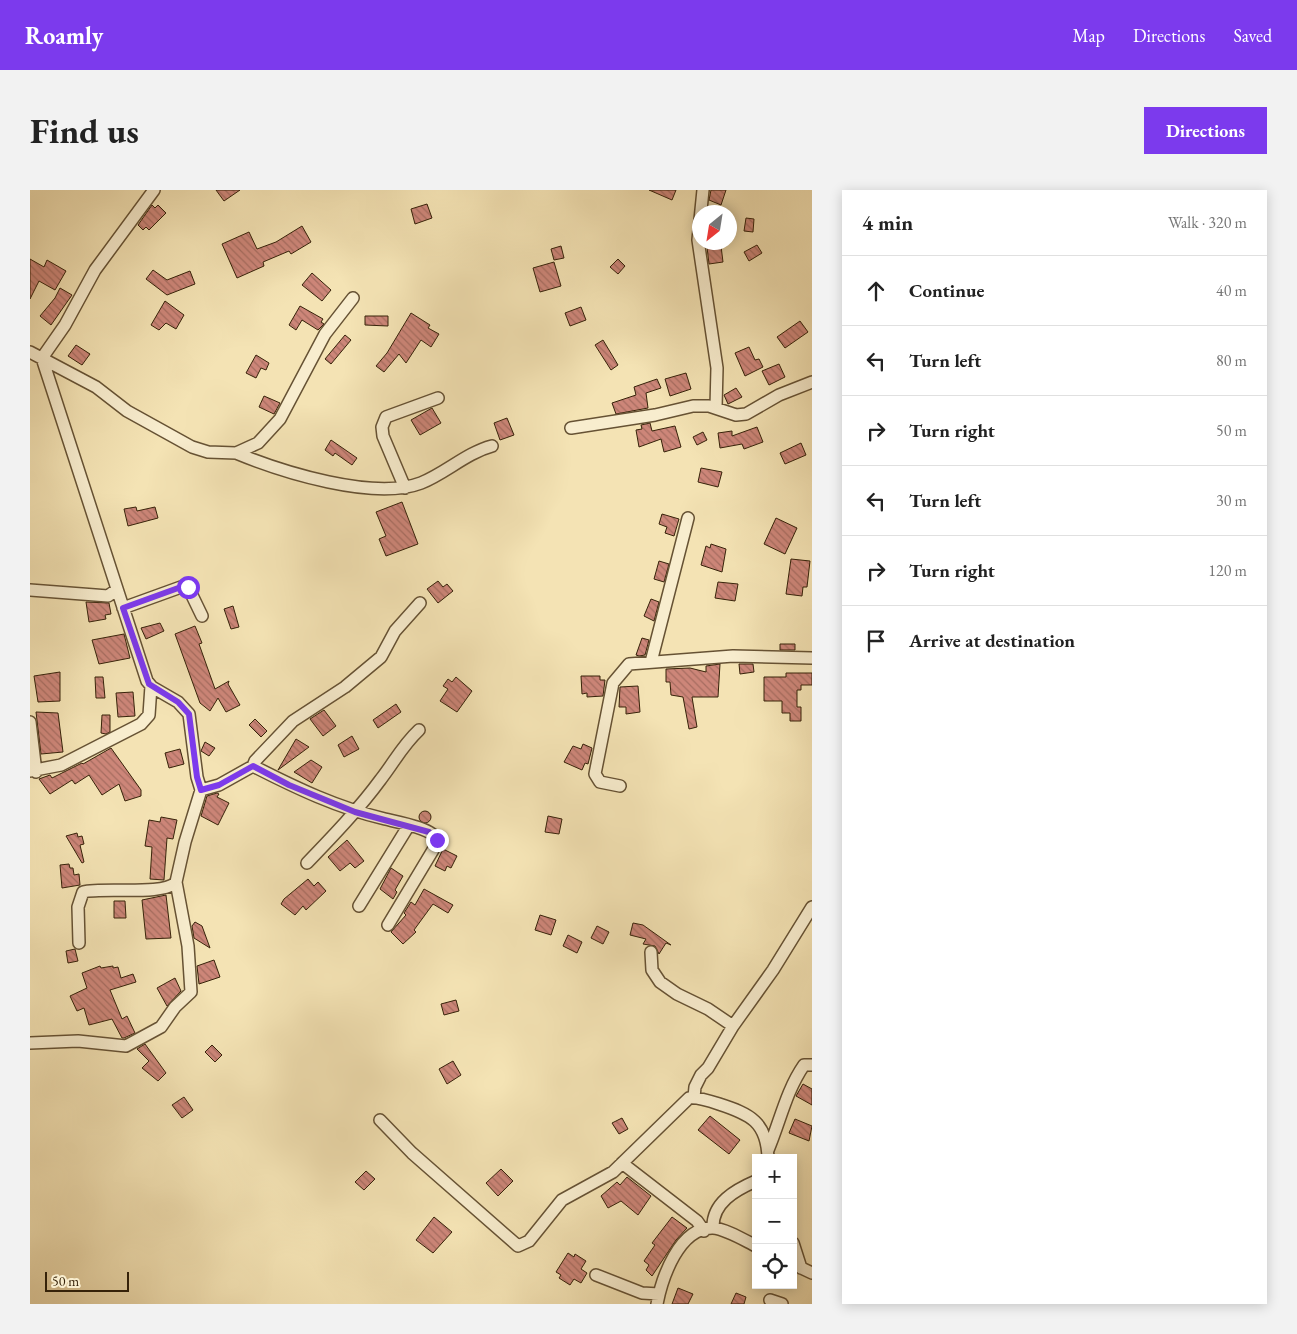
<!DOCTYPE html>
<html lang="en">
<head>
<meta charset="utf-8">
<style>
	:root { --surface:#fff; --page:#f2f2f2; --text:#222; --muted:#767676; --line:#e0e0e0; --accent:#7c3aed }
	body { margin:0; font-family:"EB Garamond",serif; background:var(--page); color:var(--text) }
	.controls { position:absolute; right:15px; bottom:15px; display:grid; overflow:hidden; border-radius:0px; box-shadow:0 2px 12px #0003 }
	.controls button { width:45px; height:45px; display:grid; place-items:center; padding:0; border:0; border-bottom:1px solid var(--line); background:var(--surface); color:var(--text); font:25px sans-serif }
	.compass { position:absolute; left:662px; top:15px; width:45px; height:45px; border-radius:50%; background:var(--surface); box-shadow:0 2px 12px #0003; rotate:210deg }
	.scale { position:absolute; left:15px; bottom:12px; width:84px; box-sizing:border-box; padding-left:5px; border:2px solid #362209; border-top:0; font-size:14px; line-height:18px; white-space:nowrap; color:#362209; -webkit-text-stroke:4px #f8edce; paint-order:stroke }
	.stop { position:absolute; width:15px; height:15px; margin:-11px; border:4px solid #7c3aed; border-radius:50%; background:#fff }
	.stop.end { background:#7c3aed; border-color:#fff; box-shadow:0 1px 5px #0008 }
	.list { margin:0; padding:0; list-style:none }
	h2 { display:flex; justify-content:space-between; align-items:center; height:65px; margin:0; padding:0 20px; font-size:21px }
	h2 small { font-size:16px; font-weight:400; color:var(--muted) }
	.list li { display:grid; grid-template-columns:32px 1fr auto; gap:15px; align-items:center; box-sizing:border-box; height:70px; padding:0 20px; border-top:1px solid var(--line) }
	.list b { display:block; font-size:19px; white-space:nowrap }
	.list em { font-size:16px; font-style:normal; color:var(--muted) }
	.icon { flex:none; width:28px; height:28px; fill:none; stroke:currentColor; stroke-width:2; stroke-linecap:round; stroke-linejoin:round }
	.map { position:relative; flex:none; width:782px; height:1114px; overflow:hidden; border-radius:0px }
	header { display:flex; align-items:center; gap:30px; box-sizing:border-box; height:70px; padding:0 25px; background:var(--accent); color:#fff }
	header strong { font-size:24px }
	nav { display:flex; gap:28px; margin-inline-start:auto; font-size:18px }
	.intro { display:flex; align-items:center; justify-content:space-between; box-sizing:border-box; height:120px; padding:0 30px }
	h1 { margin:0; font-size:35px }
	.button { padding:12px 22px; border-radius:0px; background:var(--accent); color:#fff; font-size:18px; font-weight:700 }
	main { display:flex; gap:30px; padding:0 30px }
	aside { flex:1; background:var(--surface); border-radius:0px; box-shadow:0 2px 12px #0003 }
	.map>svg:first-child { display:block }
	.building { fill:url(#building-back-hatch); stroke:#362209 }
	.lines { fill:none; stroke-linecap:round; stroke-linejoin:round }
	.minor-casing { stroke:#665234; stroke-width:14 }
	.minor { stroke:#f8edce; stroke-width:11 }
	.route { stroke:#7c3aed; stroke-width:6 }
</style>
</head>
<body>
<header>
<strong>Roamly</strong>
<nav><a>Map</a><a>Directions</a><a>Saved</a></nav>
</header>
<div class="intro"><h1>Find us</h1><a class="button">Directions</a></div>
<main>
<div class="map">
<svg width="782" height="1114" viewBox="0 0 782 1114">
	<defs>
		<pattern id="building-back-hatch" width="6" height="6" patternUnits="userSpaceOnUse" patternTransform="scale(1.25)"><rect width="6" height="6" fill="#cd8679"/><path d="M-1 5l2 2M0 0l6 6M5-1l2 2" fill="none" stroke="#a76d61"/></pattern>
	</defs>
	<rect width="100%" height="100%" fill="#f4e3b4"/>
	<filter id="stains"><feTurbulence type="fractalNoise" baseFrequency=".004" numOctaves="4"/><feColorMatrix values="0 0 0 0 .2 0 0 0 0 .09 0 0 0 0 .02 0 0 0 .5 -.17"/></filter>
	<radialGradient id="worn" r=".72"><stop offset=".6" stop-color="#630" stop-opacity="0"/><stop offset="1" stop-color="#630" stop-opacity=".3"/></radialGradient>
	<path class="building" d="M186 0H210L194 11Z
		M619 0H646L642 10Z
		M681 0H696L691 15 679 10Z
		M397 14 402 28 385 34 381 19Z
		M122 15 125 18 128 15 136 23 119 40 116 37 113 40 108 35Z
		M716 28 724 29 723 42 714 41Z
		M272 36 281 52 261 64 259 61 233 72 234 76 207 88 192 54 219 42 227 59 246 52Z
		M727 55 732 63 719 71 714 62Z
		M531 56 534 68 524 70 521 59Z
		M691 56 693 72 679 74 677 57Z
		M0 69 14 77 17 70 36 81 25 100 9 91 0 109Z
		M588 69 595 76 588 84 580 77Z
		M524 72 531 96 510 102 503 78Z
		M123 80 137 90 160 81 165 94 137 105 116 89Z
		M282 83 301 100 292 111 272 95Z
		M30 98 42 105 21 135 10 126 25 108Z
		M135 111 154 125 146 139 136 133 129 140 121 135Z
		M270 116 293 129 291 132 294 134 288 140 272 130 266 140 259 135Z
		M551 117 556 130 540 136 535 123Z
		M381 123 400 135 398 138 409 144 401 157 391 150 376 173 369 164 354 182 346 176 357 163Z
		M335 126H358V136L335 135Z
		M770 131 778 142 755 158 747 147Z
		M315 145 321 150 301 174 295 169Z
		M573 150 588 175 581 180 565 155Z
		M46 155 60 164 52 175 38 166Z
		M719 157 725 170 729 169 733 177 715 186 705 163Z
		M226 165 239 173 236 180 231 178 226 188 216 183Z
		M749 174 755 187 739 195 732 181Z
		M656 183 661 199 640 206 635 189Z
		M627 189 631 198 616 203 618 218 586 224 582 213 606 205 604 197Z
		M706 198 712 207 698 214 694 205Z
		M234 206 250 213 244 224 229 217Z
		M402 218 411 233 390 245 381 230Z
		M477 228 484 245 470 250 464 233Z
		M620 233 622 241 645 236 651 257 634 262 631 249 609 257 606 240 612 239 611 235Z
		M727 237 733 252 714 259 712 254 690 258 688 243 702 241V246Z
		M673 242 677 250 667 255 663 247Z
		M301 250 327 268 322 275 305 263 303 266 295 260Z
		M771 253 776 265 755 274 750 263Z
		M671 278 692 282 688 297 668 292Z
		M372 312 388 354 356 366 349 349 356 346 346 322Z
		M106 317 107 321 125 317 128 328 98 336 94 319Z
		M632 324 649 329 644 346 635 343 637 337 629 334Z
		M746 328 767 338 755 364 734 354Z
		M681 354 696 359 692 382 671 375 676 356 680 358Z
		M761 369 780 371 777 397H773L772 406 756 404Z
		M629 371 639 374 634 392 624 389Z
		M408 391 413 397 417 394 423 401 408 413 397 399Z
		M688 392 708 394 705 411 685 408Z
		M621 409 629 412 624 431 614 426Z
		M56 412 79 413 81 424 75 425 76 429 59 432Z
		M203 416 209 437 201 439 194 419Z
		M130 433 134 441 116 449 111 438Z
		M165 436 172 453 169 454 185 499 199 491 198 494 210 515 196 522 188 508 180 521 170 513 145 444Z
		M94 444 100 468 69 474 62 450Z
		M612 448 619 450 615 465 609 466 606 465Z
		M750 454H765V460H750Z
		M690 474 688 507H662L667 537 659 539 653 507 641 505 640 492H636V479L660 478 676 482V476Z
		M709 474H723L724 482 710 484Z
		M30 482V511L8 512 4 486Z
		M756 483H782V495H771V500H767V517H771V531H760V523H752V511H734V487H756Z
		M551 486H570V490H575L573 506 557 507V503L552 504Z
		M65 487H73L75 508H66Z
		M426 487 442 501 427 522 410 511 418 499 413 496 418 489 422 492Z
		M608 496 610 522 596 524V517H589L590 497Z
		M103 502 105 526 88 527 86 503Z
		M366 514 371 522 348 538 343 530Z
		M294 520 306 536 293 546 280 529Z
		M6 522 28 523 33 562 11 564Z
		M72 525H80V542L76 544 71 543Z
		M225 529 237 541 231 547 219 535Z
		M322 546 329 559 314 567 308 555Z
		M266 549 279 557 248 580Z
		M175 552 185 558 179 566 171 561Z
		M553 554 562 558 558 574 555 573 552 580 534 572 543 556 551 559Z
		M81 558 111 600V606L95 611 89 594 72 605 59 585 45 594 42 590 20 604 9 589 20 585 22 588 52 573 53 574Z
		M150 559 154 574 139 578 135 563Z
		M281 570 292 577 282 593 264 582Z
		M187 603 189 604 187 607 199 613 188 635 171 626 177 606Z
		M389 627a6 6 0 1 1 12 0a6 6 0 1 1-12 0Z
		M518 626 532 629 529 644 515 642Z
		M131 627 147 630 143 649 137 648 134 690 120 689 122 657 115 656 119 630 130 632Z
		M47 643 48 647 52 646 54 654 50 655 54 672 52 673 36 646Z
		M317 650 334 671 325 678 320 673 310 681 298 667Z
		M413 659 427 666 421 678 417 676 415 681 405 676Z
		M39 674 40 678H43L44 685 49 684 50 695 32 698 30 675Z
		M361 678 373 686 365 700 367 702 363 709 350 699Z
		M278 689 284 696 288 692 296 701 276 720 273 716 265 725 251 714 254 709Z
		M394 699 423 715 418 723 403 714 384 740 386 742 373 754 361 742 376 725 374 723 381 712 385 715Z
		M136 705 141 748 116 749 112 710Z
		M84 711H95L96 728H84Z
		M510 725 526 730 521 745 505 740Z
		M165 732 172 736 180 758 164 748 162 736Z
		M603 733 613 735 641 755 636 753 629 764 625 756 613 754 616 749 600 745Z
		M567 736 579 742 573 754 561 748Z
		M538 745 552 752 547 763 533 756Z
		M45 759 48 771 38 773 36 761Z
		M184 770 190 787 169 794 167 776Z
		M70 776 71 778 83 776V778L88 777 91 788 103 784 106 792 80 800 92 829 97 826 105 843 94 848H92L82 829 59 835 54 818 47 821 40 806 57 798 52 783Z
		M145 788 151 801 137 816 127 798Z
		M426 810 429 821 414 825 411 814Z
		M115 854 136 883 128 891 112 878 119 871 107 859Z
		M182 855 192 865 185 872 175 862Z
		M423 871 431 885 417 894 409 879Z
		M773 894 782 899V915L766 906Z
		M154 907 163 920 152 928 142 915Z
		M680 926 710 950 699 964 668 940Z
		M592 928 598 939 589 944 582 933Z
		M765 929 782 936 779 951 759 943Z
		M471 979 483 991 468 1006 456 993Z
		M336 981 345 989 334 1000 325 992Z
		M597 987 621 1006 608 1025 591 1011 578 1018 571 1006 587 992 590 995Z
		M404 1027 422 1042 403 1063 386 1050Z
		M642 1027 657 1038 646 1050 622 1086 616 1080 619 1075 614 1071 625 1055 622 1053Z
		M538 1063 544 1067 545 1064 556 1071 551 1079 557 1083 551 1093 544 1089 540 1095 529 1088 531 1085 526 1082Z
		M648 1098 663 1104 658 1114H642Z
		M706 1103 716 1107 714 1114H701Z"/>
	<g class="lines">
		<g class="minor-casing">
			<path id="minor" d="M673 0 668 50 687 178 686 217
				M0 162 66 197 97 221 162 257 178 262 206 263 228 253 250 229 295 144 323 108
				M541 238 625 225 663 216H679L706 225 716 224 749 205 782 192
				M206 263C252 282 344 311 391 293 416 283 436 263 462 256
				M375 298 353 246 352 237 356 227 408 208
				M0 400 78 406 86 400
				M93 418 151 397H158L172 426
				M621 472 658 328
				M0 532 6 582
				M223 576C266 598 308 618 355 629 367 632 403 638 407 650L403 660 358 735
				M0 581 31 575 111 534 119 525 121 496
				M590 596 570 592 565 584 583 493 599 474 703 466 782 468
				M171 600 189 595 223 576 225 571 263 531 315 497 351 467 365 441 390 413
				M277 673C303 646 329 619 351 589 365 571 372 556 389 540
				M329 716 379 635
				M49 753 48 717 53 702C75 697 134 706 146 692L155 652 171 600 167 587 159 524 148 512 122 497 117 491 12 168 35 135 65 80 124 0
				M621 762 622 780 630 792 647 804 678 819 703 836
				M0 853 48 851 96 856 131 837 145 817 161 802 158 756 146 692
				M664 907 665 897 671 885 678 878 703 836 743 780 782 717
				M350 930 382 963 488 1056 499 1051 532 1010 583 982 659 908C668 907 680 911 689 914 720 924 737 932 738 968
				M738 960C750 932 756 901 774 875H782
				M592 973 667 1031 674 1041
				M683 1038C682 1013 705 1000 726 991
				M763 1053 771 1078
				M765 1075 782 1083
				M566 1085 612 1103 629 1104
				M740 1110 752 1114
				M627 1114C632 1088 649 1037 683 1038 696 1039 714 1050 726 1056"/>
		</g>
		<use href="#minor" class="minor"/>
	</g>
	<g class="lines">
		<path class="route" d="M158 397H151L93 418 119 494 148 512 159 524 167 587 171 600 189 595 223 576 259 595 325 622 399 642 407 650"/>
	</g>
	<rect width="100%" height="100%" filter="url(#stains)"/>
	<rect width="100%" height="100%" fill="url(#worn)"/>
</svg>
<div class="controls">
<button>+</button>
<button>−</button>
<button><svg class="icon" aria-label="locate" viewBox="0 0 24 24"><circle cx="12" cy="12" r="6"/><path d="M12 2v4M12 18v4M2 12h4M18 12h4"/></svg></button>
</div>
<svg class="compass" viewBox="-18 -18 36 36"><path d="M0-13l5 13h-10z" fill="#e53935"/><path d="M0 13l5-13h-10z" fill="#767676"/></svg>
<div class="scale">50 m</div>
<div class="stop" style="left:158px;top:397px"></div>
<div class="stop end" style="left:407px;top:650px"></div>
</div>
<aside>
<h2>4 min<small>Walk · 320 m</small></h2>
<ul class="list">
<li><svg class="icon" aria-label="ahead" viewBox="0 0 24 24"><path d="M12 20V5M6 11l6-6 6 6"/></svg><div><b>Continue</b></div><em>40 m</em></li>
<li><svg class="icon" aria-label="left" viewBox="0 0 24 24"><path d="M17 20v-9H6M10 6l-5 5 5 5"/></svg><div><b>Turn left</b></div><em>80 m</em></li>
<li><svg class="icon" aria-label="right" viewBox="0 0 24 24"><path d="M7 20v-9h11M14 6l5 5-5 5"/></svg><div><b>Turn right</b></div><em>50 m</em></li>
<li><svg class="icon" aria-label="left" viewBox="0 0 24 24"><path d="M17 20v-9H6M10 6l-5 5 5 5"/></svg><div><b>Turn left</b></div><em>30 m</em></li>
<li><svg class="icon" aria-label="right" viewBox="0 0 24 24"><path d="M7 20v-9h11M14 6l5 5-5 5"/></svg><div><b>Turn right</b></div><em>120 m</em></li>
<li><svg class="icon" aria-label="arrive" viewBox="0 0 24 24"><path d="M6 21V4h12l-3 4 3 4H6"/></svg><div><b>Arrive at destination</b></div></li>
</ul>
</aside>
</main>
</body>
</html>
